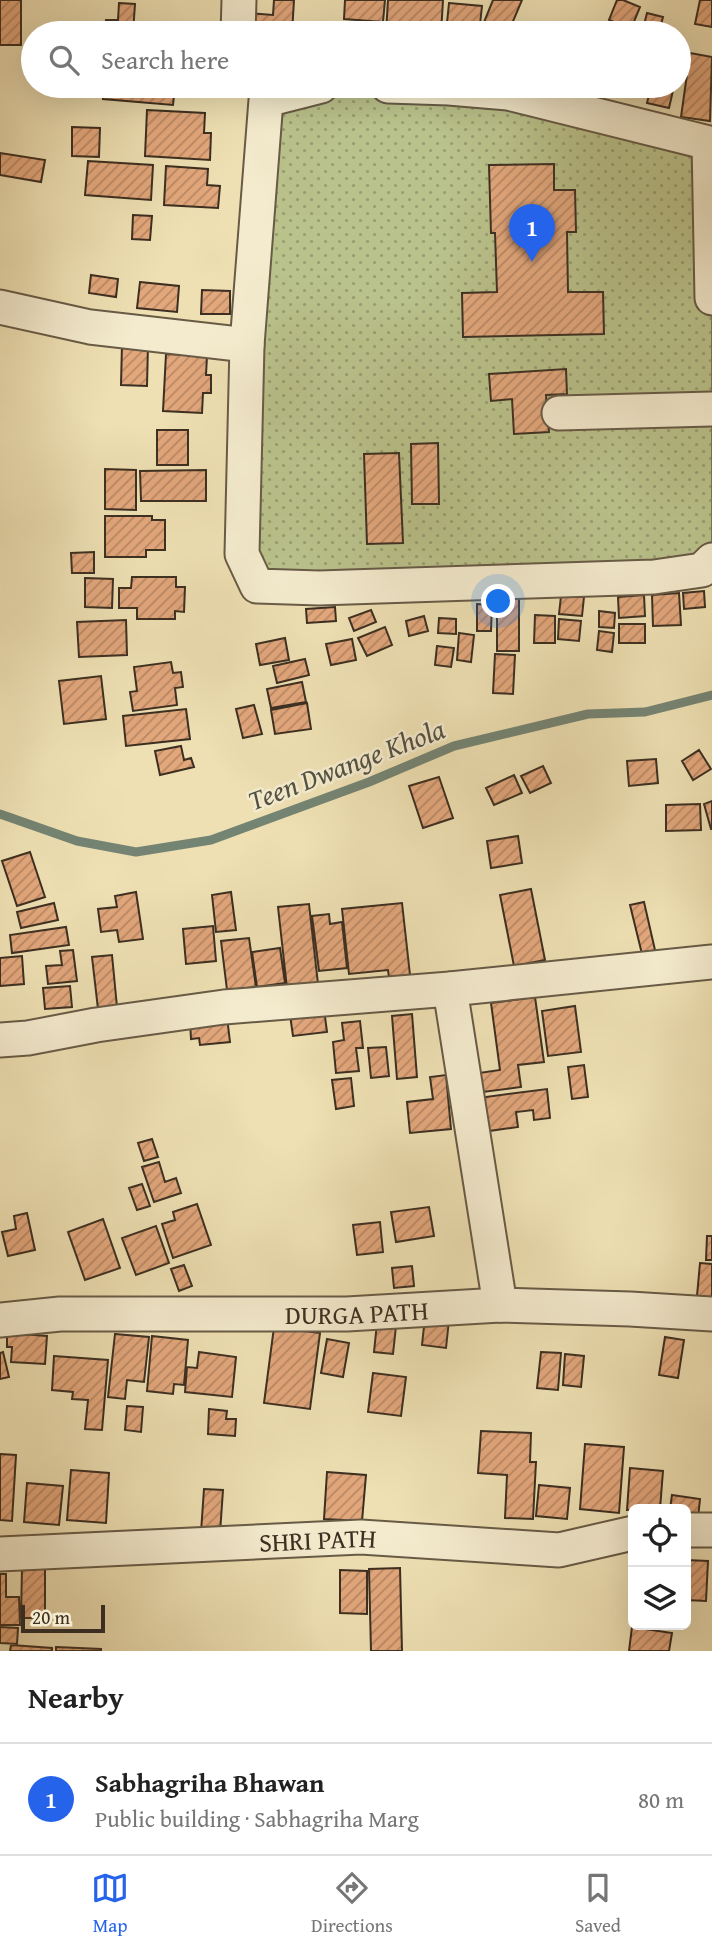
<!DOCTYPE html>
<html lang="en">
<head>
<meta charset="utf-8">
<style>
	:root { --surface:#fff; --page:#f6f6f6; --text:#222; --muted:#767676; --line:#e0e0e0; --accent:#2563eb }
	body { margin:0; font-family:"Gentium Book Plus",serif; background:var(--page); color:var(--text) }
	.controls { position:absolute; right:21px; bottom:21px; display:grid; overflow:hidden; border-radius:10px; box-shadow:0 7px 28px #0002 }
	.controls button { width:63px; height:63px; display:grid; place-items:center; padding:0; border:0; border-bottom:2px solid var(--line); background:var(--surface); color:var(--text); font:35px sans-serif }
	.scale { position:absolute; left:21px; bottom:18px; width:84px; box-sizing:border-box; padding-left:7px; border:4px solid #3c2f21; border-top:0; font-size:19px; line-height:24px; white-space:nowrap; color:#3c2f21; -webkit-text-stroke:5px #f4ebce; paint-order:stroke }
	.you { position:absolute; left:499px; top:602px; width:24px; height:24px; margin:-18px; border:5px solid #fff; border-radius:50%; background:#1a73e8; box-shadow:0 0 0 10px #1a73e833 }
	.badge { display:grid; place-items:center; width:46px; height:46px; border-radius:50%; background:var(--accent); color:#fff; font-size:23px; font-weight:700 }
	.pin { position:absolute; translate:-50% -58px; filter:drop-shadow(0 2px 4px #0008) }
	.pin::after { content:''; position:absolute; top:37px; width:24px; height:21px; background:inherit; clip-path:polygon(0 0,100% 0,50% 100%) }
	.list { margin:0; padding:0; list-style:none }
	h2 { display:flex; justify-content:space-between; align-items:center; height:91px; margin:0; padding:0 28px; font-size:30px }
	h2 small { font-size:23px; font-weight:400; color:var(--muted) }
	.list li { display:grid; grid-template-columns:46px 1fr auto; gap:21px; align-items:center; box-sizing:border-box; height:112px; padding:0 28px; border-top:2px solid var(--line) }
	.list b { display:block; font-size:26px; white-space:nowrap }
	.list p { margin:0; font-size:23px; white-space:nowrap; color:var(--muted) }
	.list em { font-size:23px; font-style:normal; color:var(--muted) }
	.icon { flex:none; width:38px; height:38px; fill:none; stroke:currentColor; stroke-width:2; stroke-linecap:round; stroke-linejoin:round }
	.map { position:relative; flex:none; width:712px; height:1651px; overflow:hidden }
	.search { position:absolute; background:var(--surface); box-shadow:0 7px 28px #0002; left:21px; right:21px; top:21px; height:77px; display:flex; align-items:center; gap:18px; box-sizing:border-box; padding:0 24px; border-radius:38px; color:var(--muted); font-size:26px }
	.sheet { height:203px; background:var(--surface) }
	nav { display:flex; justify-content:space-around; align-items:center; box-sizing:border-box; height:98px; border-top:2px solid var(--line); background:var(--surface); font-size:19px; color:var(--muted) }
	nav a { display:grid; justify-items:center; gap:4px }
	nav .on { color:var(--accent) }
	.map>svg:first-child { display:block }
	.grass { fill:url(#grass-dots); stroke:#7b7856; stroke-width:2 }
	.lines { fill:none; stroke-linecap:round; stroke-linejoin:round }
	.stream { stroke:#748473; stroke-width:9 }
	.building { fill:url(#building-hatch); stroke:#3c2f21; stroke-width:2 }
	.minor-casing { stroke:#685b46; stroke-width:37 }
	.minor { stroke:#f4ebce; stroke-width:33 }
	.labels { text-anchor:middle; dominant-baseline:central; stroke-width:5; stroke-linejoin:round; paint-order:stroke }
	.street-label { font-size:26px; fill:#3c2f21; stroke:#f4ebce }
	.water-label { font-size:28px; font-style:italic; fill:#545243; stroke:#f4ebce }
</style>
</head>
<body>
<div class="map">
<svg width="712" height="1651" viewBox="0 0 712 1651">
	<defs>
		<pattern id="grass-dots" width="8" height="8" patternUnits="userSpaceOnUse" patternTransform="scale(1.75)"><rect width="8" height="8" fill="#bac28b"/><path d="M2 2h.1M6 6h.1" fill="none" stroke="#989e71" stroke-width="1.8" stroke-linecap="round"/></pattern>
		<pattern id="building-hatch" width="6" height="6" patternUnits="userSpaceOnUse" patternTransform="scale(1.75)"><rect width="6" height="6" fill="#e3a77c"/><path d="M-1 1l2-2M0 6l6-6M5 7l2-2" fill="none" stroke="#b98865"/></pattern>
	</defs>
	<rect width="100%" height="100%" fill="#eee0b3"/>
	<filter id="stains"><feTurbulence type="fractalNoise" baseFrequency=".00286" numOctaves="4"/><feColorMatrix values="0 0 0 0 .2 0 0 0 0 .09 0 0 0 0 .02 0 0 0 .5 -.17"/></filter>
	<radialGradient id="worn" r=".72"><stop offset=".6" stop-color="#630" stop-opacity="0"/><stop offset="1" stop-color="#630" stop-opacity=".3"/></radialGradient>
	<path class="grass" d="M321 86H388L709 143 712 298V560L257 586 266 100Z"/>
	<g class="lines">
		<path class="stream" d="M0 814 77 841 136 852 211 840 369 782 454 746 588 714 645 712 712 695"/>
	</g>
	<path class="building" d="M0 0H21V45H0Z
		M274 0H294L292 33H247L248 13 273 15Z
		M345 0H385L383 22 344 19Z
		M388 0H443L441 33H386Z
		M493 0H522L508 33 480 32Z
		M617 0H623L640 7 631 29 609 20Z
		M700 0H712V27L695 24Z
		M119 3 135 4 133 33H105L106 20H118Z
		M449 3 482 6 480 24 467 23 466 33H446Z
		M647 13 663 17 659 33H642Z
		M612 26 629 32 628 33H609Z
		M690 53 712 57 710 121 681 117Z
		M104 86H175L173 105 103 99Z
		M651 86H674L669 108 647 103Z
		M147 110 205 113 204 133H211L210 160 145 156Z
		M72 127 100 128 99 157 72 156Z
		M0 153 45 160 41 182 0 175Z
		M88 161 153 165 151 200 85 195Z
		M554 164V190H575L576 232H567L568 292H603L604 334 463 337 462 293 497 292 495 233H491L489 165Z
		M166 166 208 169 207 185 220 186 218 208 164 205Z
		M133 215 152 216 150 240 132 239Z
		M91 275 118 279 116 297 89 293Z
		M140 282 179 286 177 312 137 308Z
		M202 290 230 291V314H201Z
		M122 344 148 345 147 386 121 385Z
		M166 354 207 356 206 375H211V393H203L202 413 163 411Z
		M566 369 567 394 546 395 549 432 514 434 512 399 491 401 489 374Z
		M157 430H188V465H157Z
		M438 443 439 504H412L411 444Z
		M399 453 403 543 367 544 364 454Z
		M105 469 136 470V510L105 509Z
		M206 470V501H141L140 471Z
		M105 516H152V520H165V550H146V557H105Z
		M94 552V573H72L71 553Z
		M132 577H176V587H185L184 612 175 611V619H137V608H119V588H131Z
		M85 578 113 579 112 608 85 607Z
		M704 591 705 607 684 609 683 593Z
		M679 593 681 625 653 626 652 595Z
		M644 595 645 616 619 618 618 597Z
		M497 596H519V651H497Z
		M561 596 584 597 582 616 559 614Z
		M477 604 492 605 491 631H477Z
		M335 607 336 621 307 623 306 609Z
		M371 610 376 622 354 631 349 618Z
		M599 611 615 613 614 628 599 627Z
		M535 615 555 616V643H534Z
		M424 616 428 631 409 636 406 621Z
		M439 618 456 619V634L438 633Z
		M559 619 581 621 579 641 558 639Z
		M126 620 127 655 79 657 77 622Z
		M619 624H645V643H619Z
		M385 627 392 645 367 656 358 638Z
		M599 631 614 633 612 652 597 650Z
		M459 633 474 635 471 662 457 660Z
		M285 638 289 660 260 665 256 644Z
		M352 639 356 660 331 665 326 644Z
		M437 646 454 648 451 667 435 665Z
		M495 654 515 655 513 694 493 693Z
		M305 659 309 675 277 683 273 666Z
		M171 662 173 673 181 672 183 687 175 688 177 705 133 711 130 692 137 691 134 667Z
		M101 676 106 719 64 724 59 681Z
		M302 682 306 702 271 708 267 689Z
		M307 703 311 729 275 734 271 710Z
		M254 705 262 734 243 738 236 709Z
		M186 709 190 739 126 746 123 716Z
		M181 746 184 760 191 758 194 767 160 775 155 751Z
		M699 750 711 769 693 780 682 761Z
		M656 759 658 783 629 786 627 761Z
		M543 766 551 783 530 793 521 776Z
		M514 775 522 793 494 805 486 788Z
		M439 777 453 818 423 828 409 786Z
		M712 801V829H711L704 804Z
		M700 804 701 830 666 831V805Z
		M518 836 522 863 491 868 487 841Z
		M30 852 45 897 17 906 2 861Z
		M531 889 545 960 514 966 500 895Z
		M136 892 143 939 119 942 117 930 101 932 98 909 117 907 115 896Z
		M231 892 236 930 216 932 212 895Z
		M644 902 655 950 642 954 630 905Z
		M54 903 58 920 21 928 17 912Z
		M402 903 410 975 389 978 388 970 349 974 342 909Z
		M309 904 318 984 287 988 278 907Z
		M329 914 330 924 342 922 347 968 319 971 312 916Z
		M213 926 216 961 186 964 183 929Z
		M66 927 69 945 12 953 10 935Z
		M249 938 256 987 227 990 221 941Z
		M280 948 285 983 257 987 252 952Z
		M73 950 77 981 48 984 46 966 62 965 60 951Z
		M112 955 117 1007 98 1009 92 957Z
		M22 956 24 984 0 986V958Z
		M70 986 72 1007 45 1009 43 988Z
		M535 997 544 1062 518 1065 521 1087 475 1093 472 1074 500 1070 491 1003Z
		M575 1006 581 1052 548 1056 542 1011Z
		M324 1009 327 1032 293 1036 290 1015Z
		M412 1014 417 1077 397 1079 392 1016Z
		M227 1017 230 1042 200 1045 199 1038 191 1039 190 1021Z
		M360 1021 363 1048H356L359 1071 336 1073 333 1042 344 1040 342 1023Z
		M386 1047 389 1076 371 1078 368 1048Z
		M584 1065 588 1097 572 1099 568 1067Z
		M446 1075 451 1129 410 1133 407 1102 433 1099 430 1077Z
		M351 1078 354 1106 336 1109 332 1080Z
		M547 1089 550 1118 534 1120 533 1110 516 1112 518 1127 482 1132 478 1098Z
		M152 1139 158 1157 144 1161 138 1143Z
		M159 1162 165 1182 176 1178 181 1193 154 1202 142 1167Z
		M142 1184 150 1206 137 1210 129 1188Z
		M197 1204 211 1245 173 1258 162 1224 175 1220 173 1212Z
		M429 1207 434 1236 396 1242 391 1212Z
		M27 1213 35 1250 8 1256 2 1232 16 1229 14 1216Z
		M103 1219 120 1268 85 1280 68 1232Z
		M380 1222 383 1252 357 1255 353 1225Z
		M156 1226 169 1263 136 1275 122 1238Z
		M707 1236H712V1260H706Z
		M700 1263 712 1264V1298L697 1296Z
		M184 1265 192 1286 179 1291 171 1269Z
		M412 1266 414 1286 394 1288 392 1268Z
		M425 1317 449 1320 446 1348 422 1345Z
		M377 1323 396 1326 393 1354 374 1352Z
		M274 1327 320 1333 310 1409 264 1403Z
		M7 1333 47 1336 45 1364 11 1362 12 1347H7Z
		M115 1334 149 1337 144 1382 127 1380 125 1399 108 1397Z
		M152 1336 188 1340 184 1385 174 1384 173 1394 147 1391Z
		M665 1337 684 1340 678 1378 659 1375Z
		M327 1339 349 1343 343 1377 321 1373Z
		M3 1352 9 1377 0 1379V1353Z
		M199 1352 236 1357 232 1397 185 1392 187 1367 197 1368Z
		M541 1352 561 1353 558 1390 537 1388Z
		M565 1354 584 1356 581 1387 563 1385Z
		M54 1356 108 1360 102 1430 85 1429 88 1400 72 1399 73 1392 52 1390Z
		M373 1373 406 1377 401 1416 368 1412Z
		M127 1406 143 1407 141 1432 125 1430Z
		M209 1409 227 1411 226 1419H236L235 1436 208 1434Z
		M481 1431 531 1433 530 1462H536L533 1519 505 1518 507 1475 478 1473Z
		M585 1444 624 1447 619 1513 580 1509Z
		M0 1454 16 1455 12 1521 0 1520Z
		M630 1468 663 1471 660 1509 627 1510Z
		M71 1470 109 1473 106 1523 67 1520Z
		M327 1472 366 1475 362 1521 324 1519Z
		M27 1483 63 1486 59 1525 24 1522Z
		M539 1485 570 1488 567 1519 536 1516Z
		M204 1489 223 1490 220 1533 201 1532Z
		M672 1495 700 1499 698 1518 686 1516V1509H670Z
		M686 1560 708 1561 706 1601 686 1600Z
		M22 1568H45V1618H21Z
		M400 1568 402 1651H371L369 1569Z
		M340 1570 367 1571V1614L340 1613Z
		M0 1574H6V1597H19L20 1625H0Z
		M0 1627 18 1628 17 1644 0 1643Z
		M632 1627 672 1633 669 1651H629Z
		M11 1645 52 1648V1651H10Z
		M56 1647 101 1649V1651H56Z"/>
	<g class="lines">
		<g class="minor-casing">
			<g id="minor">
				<path d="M238 33 239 0"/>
				<path d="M321 86 266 100 247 345 242 554 257 586 319 588 654 577 702 570 712 560"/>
				<path d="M388 86 449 88 508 93 709 143 712 298"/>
				<path d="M0 307 90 327 247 345"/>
				<path d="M559 413 712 409"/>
				<path d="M450 989 500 1305"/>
				<path d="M0 1040 28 1038 96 1025 224 1007 450 989 712 962"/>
				<path id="s1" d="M0 1320 60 1314H347L500 1305 630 1309 712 1314"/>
				<path d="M686 1530H712"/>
				<path id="s2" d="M0 1554 361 1537 559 1550 633 1533"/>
			</g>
		</g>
		<use href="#minor" class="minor"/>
	</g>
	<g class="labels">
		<g class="street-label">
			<text stroke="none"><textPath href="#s1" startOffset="357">DURGA PATH</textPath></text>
			<text stroke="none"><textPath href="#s2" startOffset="318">SHRI PATH</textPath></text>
		</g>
		<g class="water-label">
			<text transform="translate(346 764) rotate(-21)">Teen Dwange Khola</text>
		</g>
	</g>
	<rect width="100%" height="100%" filter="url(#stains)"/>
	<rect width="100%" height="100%" fill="url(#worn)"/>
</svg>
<div class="controls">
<button><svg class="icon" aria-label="locate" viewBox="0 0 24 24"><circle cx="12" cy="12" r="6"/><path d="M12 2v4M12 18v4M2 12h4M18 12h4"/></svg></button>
<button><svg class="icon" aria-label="layers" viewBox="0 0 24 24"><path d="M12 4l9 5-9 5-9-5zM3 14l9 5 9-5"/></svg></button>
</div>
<div class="scale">20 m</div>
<div class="you"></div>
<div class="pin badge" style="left:532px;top:262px">1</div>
<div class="search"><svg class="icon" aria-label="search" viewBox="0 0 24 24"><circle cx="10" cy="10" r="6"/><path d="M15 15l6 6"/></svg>Search here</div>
</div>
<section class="sheet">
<h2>Nearby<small></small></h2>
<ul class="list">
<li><span class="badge">1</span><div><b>Sabhagriha Bhawan</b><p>Public building · Sabhagriha Marg</p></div><em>80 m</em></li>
</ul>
</section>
<nav>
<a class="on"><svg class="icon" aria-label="map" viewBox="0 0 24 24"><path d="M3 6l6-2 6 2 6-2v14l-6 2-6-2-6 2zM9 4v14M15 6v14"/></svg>Map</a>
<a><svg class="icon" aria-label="directions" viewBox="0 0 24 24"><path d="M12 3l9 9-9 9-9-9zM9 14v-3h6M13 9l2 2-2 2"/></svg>Directions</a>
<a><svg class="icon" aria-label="saved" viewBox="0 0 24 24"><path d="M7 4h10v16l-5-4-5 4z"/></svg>Saved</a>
</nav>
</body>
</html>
